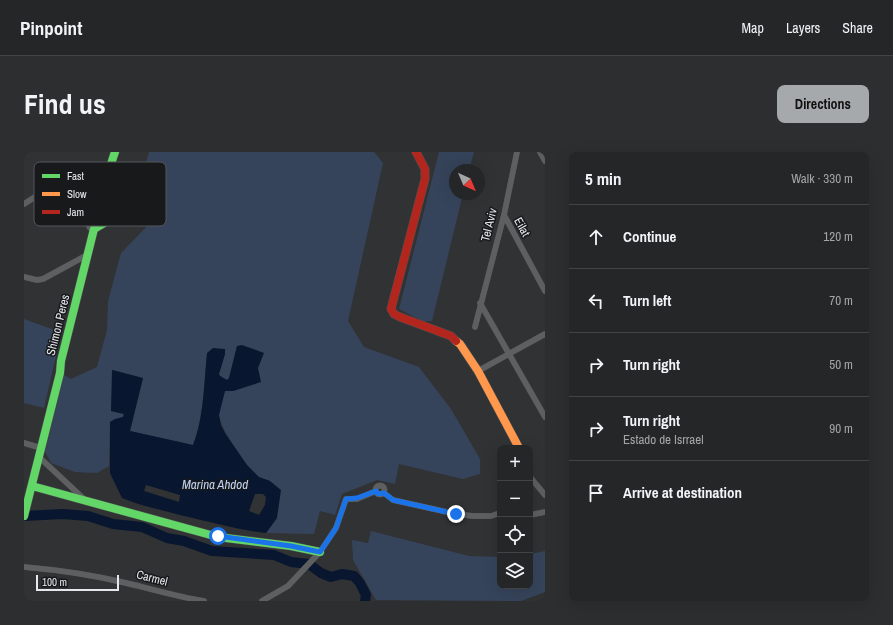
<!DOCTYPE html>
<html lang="en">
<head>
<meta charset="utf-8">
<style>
	:root { --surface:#242627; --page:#2c2e2f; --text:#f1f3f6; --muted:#a3a5a7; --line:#414344; --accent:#a6a9ac }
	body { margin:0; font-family:"Archivo Narrow",sans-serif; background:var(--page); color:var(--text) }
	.controls { position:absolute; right:12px; bottom:12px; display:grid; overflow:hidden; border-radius:8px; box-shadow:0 4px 16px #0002 }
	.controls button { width:36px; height:36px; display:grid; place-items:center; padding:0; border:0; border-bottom:1px solid var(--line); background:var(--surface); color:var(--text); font:20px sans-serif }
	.compass { position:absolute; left:425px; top:12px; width:36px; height:36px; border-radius:50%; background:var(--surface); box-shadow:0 4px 16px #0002; rotate:136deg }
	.scale { position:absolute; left:12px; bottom:10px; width:83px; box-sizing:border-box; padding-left:4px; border:2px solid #e6e9ec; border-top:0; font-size:11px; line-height:14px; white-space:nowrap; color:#e6e9ec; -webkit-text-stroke:3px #17191b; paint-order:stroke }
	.stop { position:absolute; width:12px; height:12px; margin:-9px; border:3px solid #1a73e8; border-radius:50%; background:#fff }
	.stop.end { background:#1a73e8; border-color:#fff; box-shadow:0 1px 4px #0008 }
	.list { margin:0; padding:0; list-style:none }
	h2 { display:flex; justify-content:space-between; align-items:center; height:52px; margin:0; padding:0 16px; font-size:17px }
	h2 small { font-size:13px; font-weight:400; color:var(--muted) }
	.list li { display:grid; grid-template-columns:26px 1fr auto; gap:12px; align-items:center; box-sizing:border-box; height:64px; padding:0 16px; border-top:1px solid var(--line) }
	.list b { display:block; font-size:15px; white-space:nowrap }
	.list p { margin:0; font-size:13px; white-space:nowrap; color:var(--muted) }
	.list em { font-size:13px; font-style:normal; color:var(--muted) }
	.icon { flex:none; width:22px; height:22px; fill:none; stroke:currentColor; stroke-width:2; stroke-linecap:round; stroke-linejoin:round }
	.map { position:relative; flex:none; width:521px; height:449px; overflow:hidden; border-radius:8px }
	header { display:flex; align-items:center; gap:24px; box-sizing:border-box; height:56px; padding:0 20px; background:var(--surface); border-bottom:1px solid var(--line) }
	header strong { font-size:19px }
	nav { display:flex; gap:22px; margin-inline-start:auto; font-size:14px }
	.intro { display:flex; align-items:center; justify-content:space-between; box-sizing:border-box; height:96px; padding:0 24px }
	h1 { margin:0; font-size:28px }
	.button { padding:10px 18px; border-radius:8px; background:var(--accent); color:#111; font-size:14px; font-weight:700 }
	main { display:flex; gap:24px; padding:0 24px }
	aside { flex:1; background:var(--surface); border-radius:8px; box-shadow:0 4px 16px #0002 }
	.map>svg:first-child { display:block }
	.green { fill:#36445b }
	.water { fill:#08162f; fill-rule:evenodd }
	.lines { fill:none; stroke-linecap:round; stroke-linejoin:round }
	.river { stroke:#08162f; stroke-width:10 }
	.street-casing { stroke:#4e5052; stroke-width:6 }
	.fast-casing { stroke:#4e5052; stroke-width:9 }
	.slow-casing { stroke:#4e5052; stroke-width:9 }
	.jam-casing { stroke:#4e5052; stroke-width:9 }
	.street { stroke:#5d5f61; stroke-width:5.5 }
	.fast { stroke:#63d668; stroke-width:8 }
	.slow { stroke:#ff974d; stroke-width:8 }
	.jam { stroke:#b3261e; stroke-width:8 }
	.route { stroke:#1a73e8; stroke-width:5 }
	.labels { text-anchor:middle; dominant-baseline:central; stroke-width:3; stroke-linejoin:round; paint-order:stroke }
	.street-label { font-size:12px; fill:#e6e9ec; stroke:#17191b }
	.water-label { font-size:13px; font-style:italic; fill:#bed3f7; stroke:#17191b }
	.key { fill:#17191b; stroke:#55575a; stroke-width:1 }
	.key-label { font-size:11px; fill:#e6e9ec }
</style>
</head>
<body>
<header>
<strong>Pinpoint</strong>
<nav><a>Map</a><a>Layers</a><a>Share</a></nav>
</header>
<div class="intro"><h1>Find us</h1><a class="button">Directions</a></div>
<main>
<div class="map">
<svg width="521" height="449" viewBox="0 0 521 449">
	<rect width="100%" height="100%" fill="#303234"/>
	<path class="green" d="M125 0H350L359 11 324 169 340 195 395 215 427 257 456 307V322L439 327 375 312 371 332 353 328 318 342 311 363 296 359 290 382 242 381 253 366 246 329C243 328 238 327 235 325 224 318 195 275 195 263 195 255 199 246 201 239H209L232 232 213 194 205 226 203 228 196 224 195 222 201 202 183 201C180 231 180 264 169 293L106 279 119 226 89 218 87 259 100 262 99 265 91 268 86 271 85 314 73 321 51 320 27 311 21 300 40 223 47 227 73 215 83 178 84 149 97 101 134 63 121 15Z
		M415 0H450L445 18H431V42H439L408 169H398L375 157Z
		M0 167 28 177 36 187 20 256 0 251Z
		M347 379 445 404 476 405V434H506V402L521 399V440L497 449 352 448 329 408 328 388 344 391Z"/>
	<path class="water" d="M218 193 240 201 234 216 237 230 209 239H201L195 263 197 273 201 281 223 313 235 325 246 329 257 338 253 366 242 381C215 378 187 370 160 364 139 358 117 354 98 346L86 321V270L91 267 99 265 100 262 87 259 88 218 119 226 106 279 169 293C180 267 180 229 183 201L189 196 201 197V202L195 222 196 224 203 228 205 226 213 194ZM122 333 156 343 155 350 120 339ZM231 342H239L242 345 241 353 235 363 225 359Z"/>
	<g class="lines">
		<path class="river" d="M0 364 39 362 64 364 89 372 118 375 143 386 160 389 188 399 250 403 267 410 285 412 297 421 307 425 318 422 330 424 336 431 342 443 341 449"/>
		<g class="street-casing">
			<path id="street" d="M516 0 521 9
				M47 43 85 22
				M0 52C22 38 21 36 47 43L66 76 70 77
				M480 63 521 139
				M0 125 13 128 19 127 63 103
				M456 151 521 265
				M451 175 480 63 493 0
				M454 219 521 182
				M0 291 17 296
				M15 305 60 347
				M506 325 521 343
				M351.5 338a4.5 4.5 0 1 1 9 0a4.5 4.5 0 1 1-9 0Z
				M360 341 369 348 432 362 449 364H467L476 361
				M506 363 521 360
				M0 415C35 418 69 423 102 431 128 437 153 445 180 449
				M238 449 264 434 296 400 312 376 322 347H333L352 339"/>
		</g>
		<g class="fast-casing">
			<path id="fast" d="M8 334 194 385 267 394 296 400
				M0 364 36 221 37 209 70 77C85 68 101 63 92 42 89 38 86 33 85 28 84 18 88 9 91 0"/>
		</g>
		<g class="slow-casing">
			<path id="slow" d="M432 189 436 192 454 219 495 296"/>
		</g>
		<g class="jam-casing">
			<path id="jam" d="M392 0 401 17V27L367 157 370 162 376 165 427 184 432 189"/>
		</g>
		<use href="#street" class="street"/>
		<use href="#fast" class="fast"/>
		<use href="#slow" class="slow"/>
		<use href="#jam" class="jam"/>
	</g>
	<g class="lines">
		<path class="route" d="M194 384 267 394 296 400 312 376 322 347 333 346 352 339 354 342 360 341 369 348 432 362"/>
	</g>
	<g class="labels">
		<g class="street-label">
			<text transform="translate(465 73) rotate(-76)">Tel Aviv</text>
			<text transform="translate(498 75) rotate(61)">Eilat</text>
			<text transform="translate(34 173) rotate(-76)">Shimon Peres</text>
			<text transform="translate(128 426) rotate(14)">Carmel</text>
		</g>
		<g class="water-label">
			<text x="191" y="332">Marina Ahdod</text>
		</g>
	</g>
	<rect x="10" y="10" width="132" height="64" rx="6" class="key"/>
	<rect x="18" y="22" width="18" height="4" fill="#63d668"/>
	<rect x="18" y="40" width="18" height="4" fill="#ff974d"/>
	<rect x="18" y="58" width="18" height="4" fill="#b3261e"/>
	<g class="key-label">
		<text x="43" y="28">Fast</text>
		<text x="43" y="46">Slow</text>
		<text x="43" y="64">Jam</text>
	</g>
</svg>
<div class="controls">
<button>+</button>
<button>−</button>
<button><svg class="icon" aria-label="locate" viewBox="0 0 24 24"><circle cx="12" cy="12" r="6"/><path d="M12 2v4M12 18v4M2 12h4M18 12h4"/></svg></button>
<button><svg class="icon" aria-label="layers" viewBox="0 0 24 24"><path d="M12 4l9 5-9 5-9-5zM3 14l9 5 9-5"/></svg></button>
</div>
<svg class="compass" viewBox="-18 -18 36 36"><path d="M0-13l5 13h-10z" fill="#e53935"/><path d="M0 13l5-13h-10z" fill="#a3a5a7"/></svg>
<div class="scale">100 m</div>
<div class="stop" style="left:194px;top:384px"></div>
<div class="stop end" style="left:432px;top:362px"></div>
</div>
<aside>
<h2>5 min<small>Walk · 330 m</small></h2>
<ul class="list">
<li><svg class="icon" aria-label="ahead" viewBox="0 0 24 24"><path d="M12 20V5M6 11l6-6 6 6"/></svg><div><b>Continue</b></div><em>120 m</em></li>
<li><svg class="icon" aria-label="left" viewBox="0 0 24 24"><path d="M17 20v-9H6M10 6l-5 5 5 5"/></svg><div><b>Turn left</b></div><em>70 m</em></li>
<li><svg class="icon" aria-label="right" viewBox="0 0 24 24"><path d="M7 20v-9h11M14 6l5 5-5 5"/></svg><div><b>Turn right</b></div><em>50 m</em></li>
<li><svg class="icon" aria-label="right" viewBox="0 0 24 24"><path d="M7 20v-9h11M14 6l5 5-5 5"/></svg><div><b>Turn right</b><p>Estado de Isrrael</p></div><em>90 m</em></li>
<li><svg class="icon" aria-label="arrive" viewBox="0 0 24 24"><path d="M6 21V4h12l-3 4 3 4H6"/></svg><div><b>Arrive at destination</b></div></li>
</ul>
</aside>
</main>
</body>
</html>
